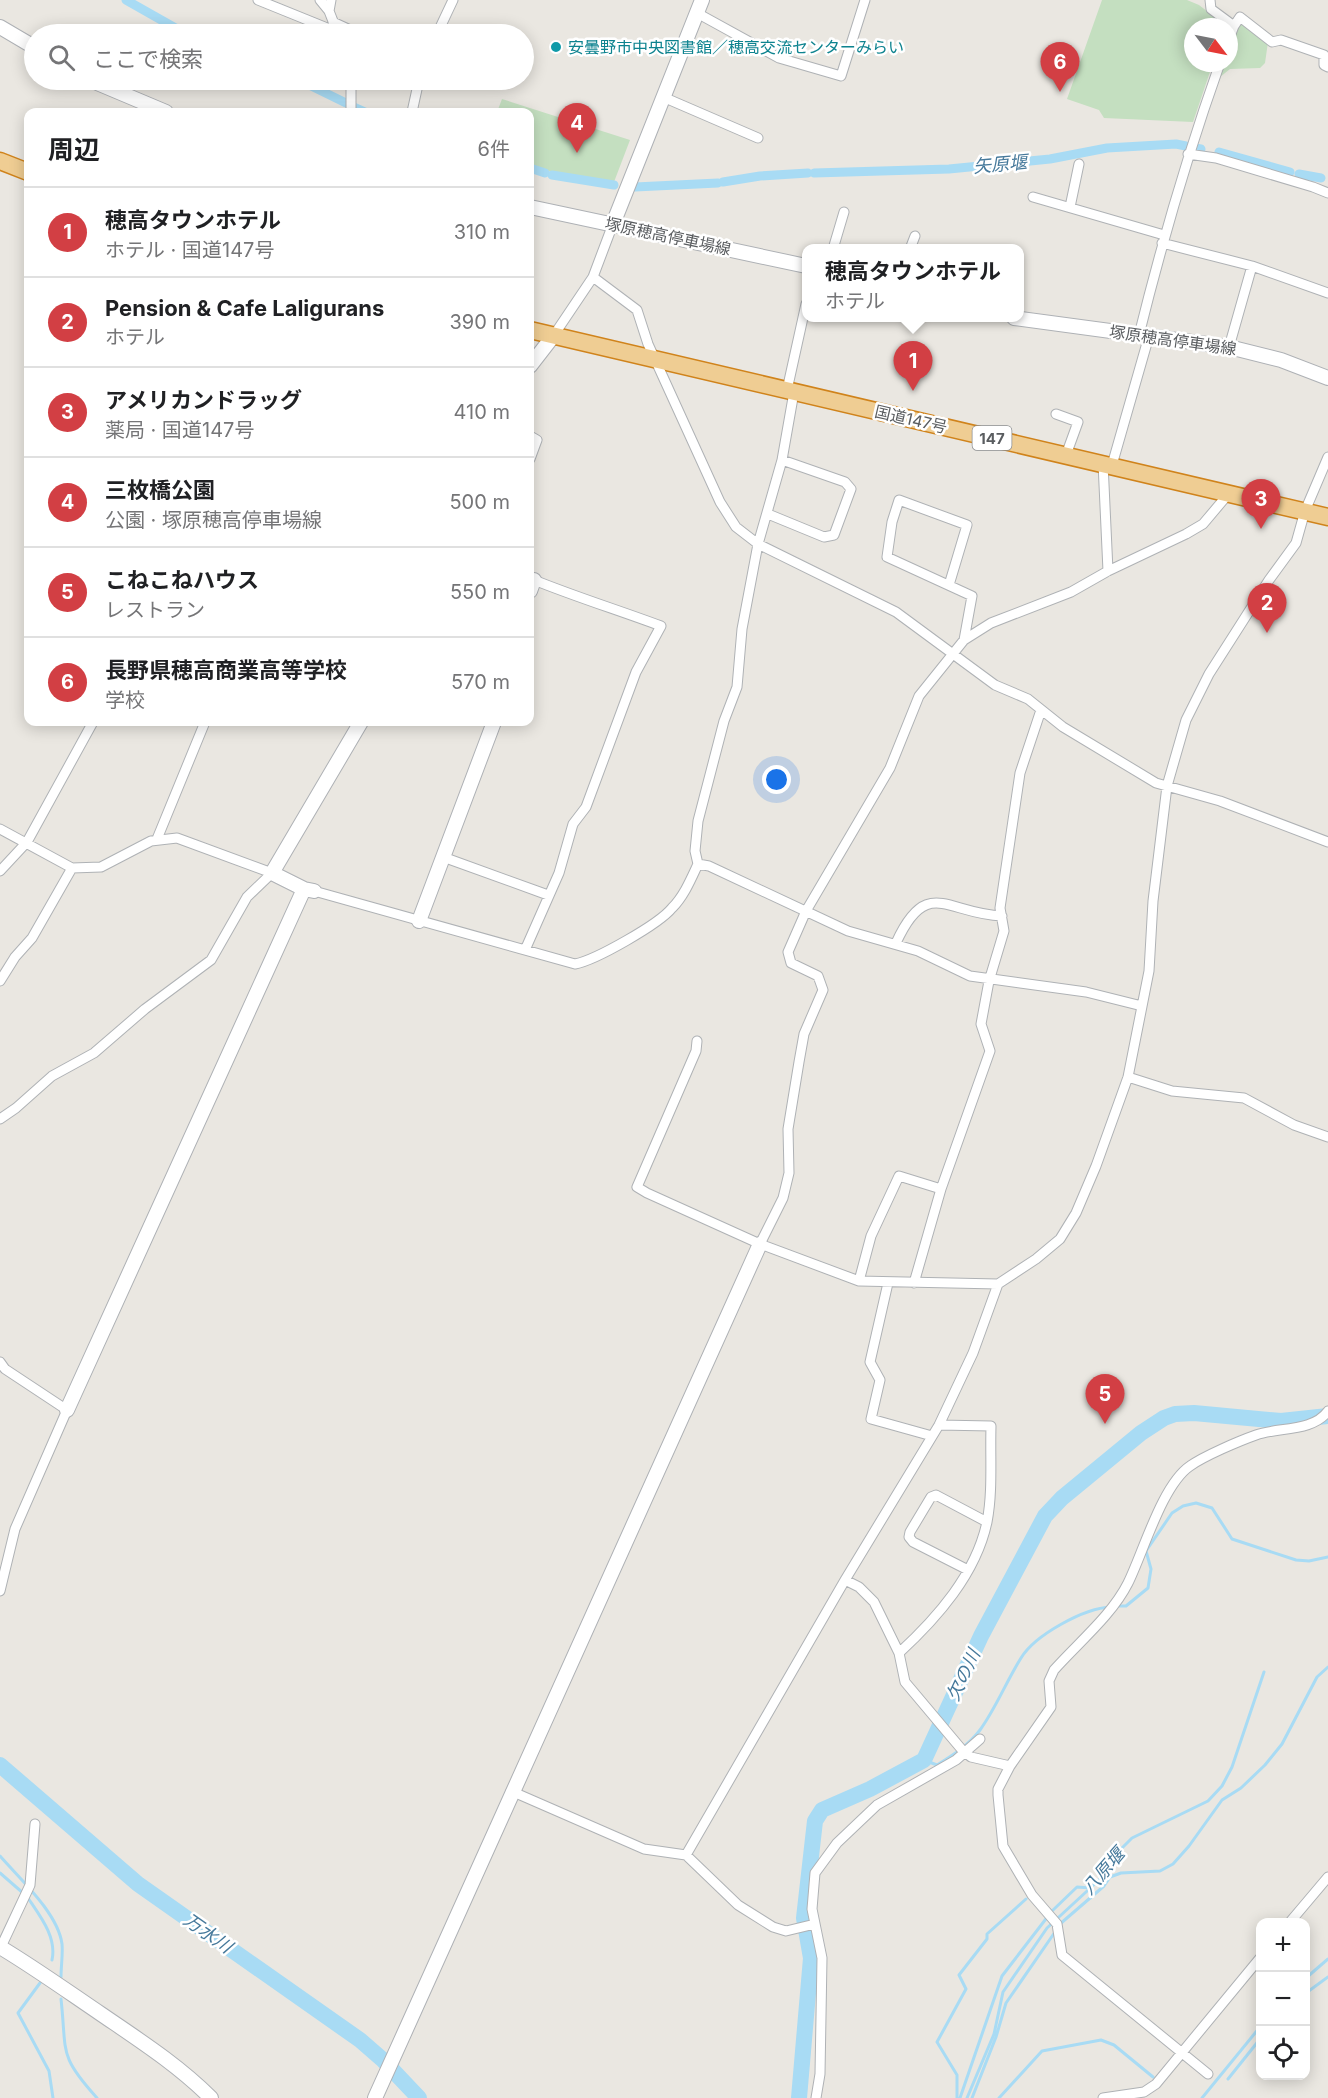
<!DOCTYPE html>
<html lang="ja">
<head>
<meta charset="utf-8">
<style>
	:root { --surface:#fff; --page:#f2f2f2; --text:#202124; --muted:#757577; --line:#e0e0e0; --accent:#d23f44 }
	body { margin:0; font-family:Inter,"Noto Sans JP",sans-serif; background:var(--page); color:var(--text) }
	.controls { position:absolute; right:18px; bottom:18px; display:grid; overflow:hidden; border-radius:12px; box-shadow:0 3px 15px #0003 }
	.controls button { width:54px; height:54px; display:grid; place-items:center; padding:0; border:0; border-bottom:2px solid var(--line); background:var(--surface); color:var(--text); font:30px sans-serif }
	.compass { position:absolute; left:1184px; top:18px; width:54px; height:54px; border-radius:50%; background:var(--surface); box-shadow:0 3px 15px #0003; rotate:122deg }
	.you { position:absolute; left:777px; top:780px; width:21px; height:21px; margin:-15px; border:4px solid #fff; border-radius:50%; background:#1a73e8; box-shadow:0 0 0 9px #1a73e833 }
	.badge { display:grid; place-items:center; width:39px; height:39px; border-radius:50%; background:var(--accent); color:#fff; font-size:20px; font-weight:700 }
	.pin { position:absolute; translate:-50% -50px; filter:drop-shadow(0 2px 3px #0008) }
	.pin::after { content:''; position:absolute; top:32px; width:21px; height:18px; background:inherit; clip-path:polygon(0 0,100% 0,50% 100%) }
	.popup { position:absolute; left:802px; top:244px; width:222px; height:78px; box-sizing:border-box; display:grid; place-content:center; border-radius:12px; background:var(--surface); filter:drop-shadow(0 2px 4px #0005); font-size:20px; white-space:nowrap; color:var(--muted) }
	.popup b { font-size:22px; color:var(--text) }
	.popup::after { content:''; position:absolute; left:50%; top:100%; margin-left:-12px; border:12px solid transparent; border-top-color:var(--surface) }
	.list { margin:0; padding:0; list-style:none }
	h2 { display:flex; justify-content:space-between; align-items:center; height:78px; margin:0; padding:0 24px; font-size:26px }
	h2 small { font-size:20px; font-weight:400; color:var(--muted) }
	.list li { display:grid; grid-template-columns:39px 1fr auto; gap:18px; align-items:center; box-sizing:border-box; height:90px; padding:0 24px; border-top:2px solid var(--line) }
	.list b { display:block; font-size:22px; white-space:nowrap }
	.list p { margin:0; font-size:20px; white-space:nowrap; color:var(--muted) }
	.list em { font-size:20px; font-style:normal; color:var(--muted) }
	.icon { flex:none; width:33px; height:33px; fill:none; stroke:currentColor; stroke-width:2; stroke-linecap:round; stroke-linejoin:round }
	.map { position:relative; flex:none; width:1328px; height:2098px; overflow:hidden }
	.search { position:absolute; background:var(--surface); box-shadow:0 3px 15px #0003; left:24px; top:24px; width:510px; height:66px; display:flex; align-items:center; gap:15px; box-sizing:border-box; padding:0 21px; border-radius:33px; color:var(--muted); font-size:22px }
	.panel { position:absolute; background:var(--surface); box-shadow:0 3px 15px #0003; left:24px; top:108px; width:510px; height:618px; border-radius:12px }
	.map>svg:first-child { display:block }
	.green { fill:#c4dfc0 }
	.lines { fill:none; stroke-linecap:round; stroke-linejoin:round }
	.stream { stroke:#a8dbf4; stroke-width:3 }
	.canal { stroke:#a8dbf4; stroke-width:9 }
	.river { stroke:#a8dbf4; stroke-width:16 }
	.street-casing { stroke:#afb2b5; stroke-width:11 }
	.secondary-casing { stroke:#aeb1b5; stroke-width:16 }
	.highway-casing { stroke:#d0831b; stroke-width:19 }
	.street { stroke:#fff; stroke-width:9 }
	.secondary { stroke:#fff; stroke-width:14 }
	.highway { stroke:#efcd93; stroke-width:16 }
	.culture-dot { fill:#0f9aa8; stroke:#fff; stroke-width:2 }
	.labels { text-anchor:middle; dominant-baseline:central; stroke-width:5; stroke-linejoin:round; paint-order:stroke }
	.shield { fill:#fff; stroke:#8c8e90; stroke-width:1.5 }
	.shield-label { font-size:15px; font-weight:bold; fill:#5a5d60 }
	.culture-label { font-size:16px; fill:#0d838f; stroke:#fff; text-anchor:start }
	.street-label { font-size:16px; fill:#5a5d60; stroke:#fff }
	.water-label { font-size:18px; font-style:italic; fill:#46799b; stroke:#fff }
</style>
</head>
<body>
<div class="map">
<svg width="1328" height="2098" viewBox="0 0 1328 2098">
	<rect width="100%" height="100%" fill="#eae7e1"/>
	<path class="green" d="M1102 0H1187L1199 5 1226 26 1193 27V63H1213L1193 122 1104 118 1099 110 1067 99Z
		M1241 22 1268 42 1265 63 1260 68 1230 69 1220 77 1225 63H1229V50Z
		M502 99 630 140 614 182 558 174 530 165V112H497Z"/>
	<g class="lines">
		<path class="stream" d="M1117 1606H1126L1148 1588 1151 1569 1146 1551 1172 1513 1183 1506 1196 1503 1212 1508 1232 1539 1296 1560 1309 1561 1328 1557
			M924 1760 937 1765C953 1755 969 1745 980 1730 996 1708 1006 1682 1021 1658 1035 1635 1084 1608 1111 1607
			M0 1856C19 1878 58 1913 62 1944 63 1954 61 1966 61 1977
			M0 1873 23 1893
			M28 1898C40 1916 57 1937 52 1960
			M1060 1924 1104 1886 1110 1877 1121 1873 1160 1871 1173 1864 1189 1846 1222 1800 1241 1788 1265 1765 1282 1744 1317 1677 1328 1667
			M1306 1978 1328 1959
			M40 1983 18 2013 49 2071 53 2098
			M1306 1993 1328 1977
			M61 1999C67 2053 58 2055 97 2098
			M1228 2079 1260 2039
			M957 2098V2075L937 2042 966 1989 959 1975 987 1939V1934L1026 1899
			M960 2098 1002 1976 1052 1911 1077 1887 1091 1888
			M967 2098 994 2034 1003 1992 1047 1928 1099 1880 1117 1853 1132 1838 1208 1801 1222 1786 1232 1767 1264 1672
			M972 2098 996 2037 1006 2003 1055 1932
			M999 2098 1042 2051 1101 2040 1114 2045 1153 2077
			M1202 2098 1260 2027"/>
		<path class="canal" d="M126 0 186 34
			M299 80 346 103
			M354 107 365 112
			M1195 148 1201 149
			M1219 152 1290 172
			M530 168 545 173
			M814 173 949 169 1050 159 1107 148 1176 144 1186 146
			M1299 174 1321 178
			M552 175 614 185
			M723 182 760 176 808 173
			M635 187 718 183"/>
		<path class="river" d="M0 1765 138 1884 360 2040 383 2060 419 2098
			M799 2098 811 1958 804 1918 815 1821 822 1810 870 1789 924 1760 981 1636 1045 1516 1062 1498 1141 1433 1164 1418 1175 1414 1194 1413 1281 1421 1328 1416"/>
		<g class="street-casing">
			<path id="street" d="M258 0 337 32
				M320 0 329 11
				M331 0 329 11 338 34
				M1210 0 1211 9 1234 26 1229 39
				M697 13 779 58 841 76 865 0
				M333 22 359 34
				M1234 26 1240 17 1272 42 1281 40 1324 55V65L1328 67
				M437 34 453 0
				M663 97 758 138
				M351 112V80
				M412 112 419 80
				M1188 154 1216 158 1313 187 1328 193
				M1033 197 1164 235
				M1070 207 1079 164
				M1162 243 1252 266 1328 293
				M833 249 844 212
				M910 249 915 236
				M593 277 637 310 648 344 720 502 736 527 758 544 896 612 995 685 1028 699 1063 727 1156 783 1220 801 1328 842
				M554 335 593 277 613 224
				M1139 335C1162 242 1188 153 1220 63
				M1229 347 1252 266
				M787 390 806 304
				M1056 414 1078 422 1066 455
				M530 436 537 440 530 459
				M1103 463 1108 571
				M1112 465 1149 336
				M768 514 824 537 834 535 851 489 845 482 782 460
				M949 585 967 525 899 500 892 522 887 557 972 596 964 640
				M0 829 72 868 101 867 151 841 177 838 272 873 247 897 211 960 145 1009 94 1053 52 1076 16 1108 0 1119
				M157 839 205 722
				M443 857 548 895
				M698 864 709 866 848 931 918 951 970 976 1086 992 1142 1006
				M0 871 27 842 93 722
				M314 891 575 964C596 960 659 924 672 908 684 896 691 879 698 864L695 851 698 821 724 721 737 687 742 629 758 544 782 460 794 392
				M896 943C927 875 947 914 1002 916
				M525 950 559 873 573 824 586 807 636 672 661 626C618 610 576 597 534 580
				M0 981 15 957 32 938 72 868
				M697 1041 696 1051 637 1187 647 1193 760 1244 859 1281 998 1284 1036 1259 1060 1239 1076 1213 1096 1166 1128 1077 1149 971 1153 901 1167 786 1186 720 1209 674 1269 580 1296 543 1305 511 1328 457
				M1128 1077 1172 1091 1244 1098 1294 1125 1328 1137
				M760 1244 783 1198 789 1173 788 1129 799 1062 804 1034 823 990 818 976 791 963 788 952 806 911 890 768 919 696 964 640 991 623 1071 592 1108 571 1186 534 1203 524 1230 492
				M859 1281 871 1236 899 1176 941 1189
				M888 1283 870 1362 880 1380 871 1419 932 1436
				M914 1283 941 1189 990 1051 981 1024 989 981 1004 931 1000 908 1020 773 1041 710
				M0 1362 5 1369 67 1410 15 1529 0 1591
				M968 1570 913 1542 909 1537 910 1532 931 1497 936 1495 987 1522
				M845 1580 859 1587 874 1602 899 1653 905 1682 963 1751 971 1757 1010 1766
				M899 1653C937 1618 976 1574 987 1522 993 1491 990 1458 991 1426L939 1425
				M511 1791 644 1849 686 1855 738 1905 773 1927 786 1931 815 1924
				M686 1855 845 1580 939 1425 973 1353 998 1284
				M1290 1922 1328 1877
				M0 1949 30 1885 35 1824
				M1208 2074 1062 1955 1057 1924 1032 1895 1003 1846 998 1795V1789L1010 1766 1051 1707 1049 1681 1054 1670C1078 1643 1112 1615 1128 1583 1143 1553 1162 1485 1190 1466 1204 1456 1239 1441 1256 1435 1278 1427 1313 1432 1328 1411
				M816 2098 820 2074 822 1958 812 1909 815 1873 837 1843 877 1805 956 1760 980 1739
				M1103 2098 1144 2092 1156 2084 1260 1958"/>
		</g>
		<g class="secondary-casing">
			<path id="secondary" d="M0 27 34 47
				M90 80 166 112
				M530 207 806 266
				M613 224 702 0
				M1014 318 1229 347 1281 360 1328 378
				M530 366 554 335
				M530 591 534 580
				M314 891 304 889 272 873 361 722
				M419 921 494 722
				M67 1410 304 889
				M0 1947C35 1968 67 1991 101 2014 139 2040 178 2065 211 2098
				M375 2098 760 1244"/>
		</g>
		<g class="highway-casing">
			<path id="highway" d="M0 161 28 172
				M530 330 1328 517"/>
		</g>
		<use href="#street" class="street"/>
		<use href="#secondary" class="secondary"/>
		<use href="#highway" class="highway"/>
	</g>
	<circle class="culture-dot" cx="556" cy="47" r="6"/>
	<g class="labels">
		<rect class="shield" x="972.5" y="426" width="39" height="24" rx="4.5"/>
		<g class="shield-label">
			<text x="992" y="438">147</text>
		</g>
		<g class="culture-label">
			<text x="568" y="47">安曇野市中央図書館／穂高交流センターみらい</text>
		</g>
		<g class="street-label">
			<text transform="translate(668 236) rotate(12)">塚原穂高停車場線</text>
			<text transform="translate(1173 340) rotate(8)">塚原穂高停車場線</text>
			<text transform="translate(911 419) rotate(13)">国道147号</text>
		</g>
		<g class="water-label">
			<text transform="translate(1000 164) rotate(-5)">矢原堰</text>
			<text transform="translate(963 1675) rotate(-65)">欠の川</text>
			<text transform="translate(1103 1871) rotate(-49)">八原堰</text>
			<text transform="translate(208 1933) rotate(35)">万水川</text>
		</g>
	</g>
</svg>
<div class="controls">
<button>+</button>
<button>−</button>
<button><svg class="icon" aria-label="locate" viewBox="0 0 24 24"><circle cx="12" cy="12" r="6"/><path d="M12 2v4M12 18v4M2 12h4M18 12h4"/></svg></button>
</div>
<svg class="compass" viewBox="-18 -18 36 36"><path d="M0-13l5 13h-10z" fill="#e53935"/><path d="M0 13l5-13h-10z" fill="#757577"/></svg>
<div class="you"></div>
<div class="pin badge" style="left:913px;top:391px">1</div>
<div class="popup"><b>穂高タウンホテル</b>ホテル</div>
<div class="pin badge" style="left:1267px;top:633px">2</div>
<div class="pin badge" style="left:1261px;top:529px">3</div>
<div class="pin badge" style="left:577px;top:153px">4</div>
<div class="pin badge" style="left:1105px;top:1424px">5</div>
<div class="pin badge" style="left:1060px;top:92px">6</div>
<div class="search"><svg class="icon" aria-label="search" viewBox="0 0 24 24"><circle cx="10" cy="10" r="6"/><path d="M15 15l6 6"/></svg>ここで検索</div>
<section class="panel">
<h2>周辺<small>6件</small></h2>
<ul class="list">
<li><span class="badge">1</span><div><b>穂高タウンホテル</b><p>ホテル · 国道147号</p></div><em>310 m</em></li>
<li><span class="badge">2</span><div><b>Pension &amp; Cafe Laligurans</b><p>ホテル</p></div><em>390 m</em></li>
<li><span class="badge">3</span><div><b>アメリカンドラッグ</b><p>薬局 · 国道147号</p></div><em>410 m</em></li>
<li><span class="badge">4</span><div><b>三枚橋公園</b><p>公園 · 塚原穂高停車場線</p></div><em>500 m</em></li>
<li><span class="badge">5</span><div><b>こねこねハウス</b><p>レストラン</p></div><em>550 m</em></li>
<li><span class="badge">6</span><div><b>長野県穂高商業高等学校</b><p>学校</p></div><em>570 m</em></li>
</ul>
</section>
</div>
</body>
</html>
